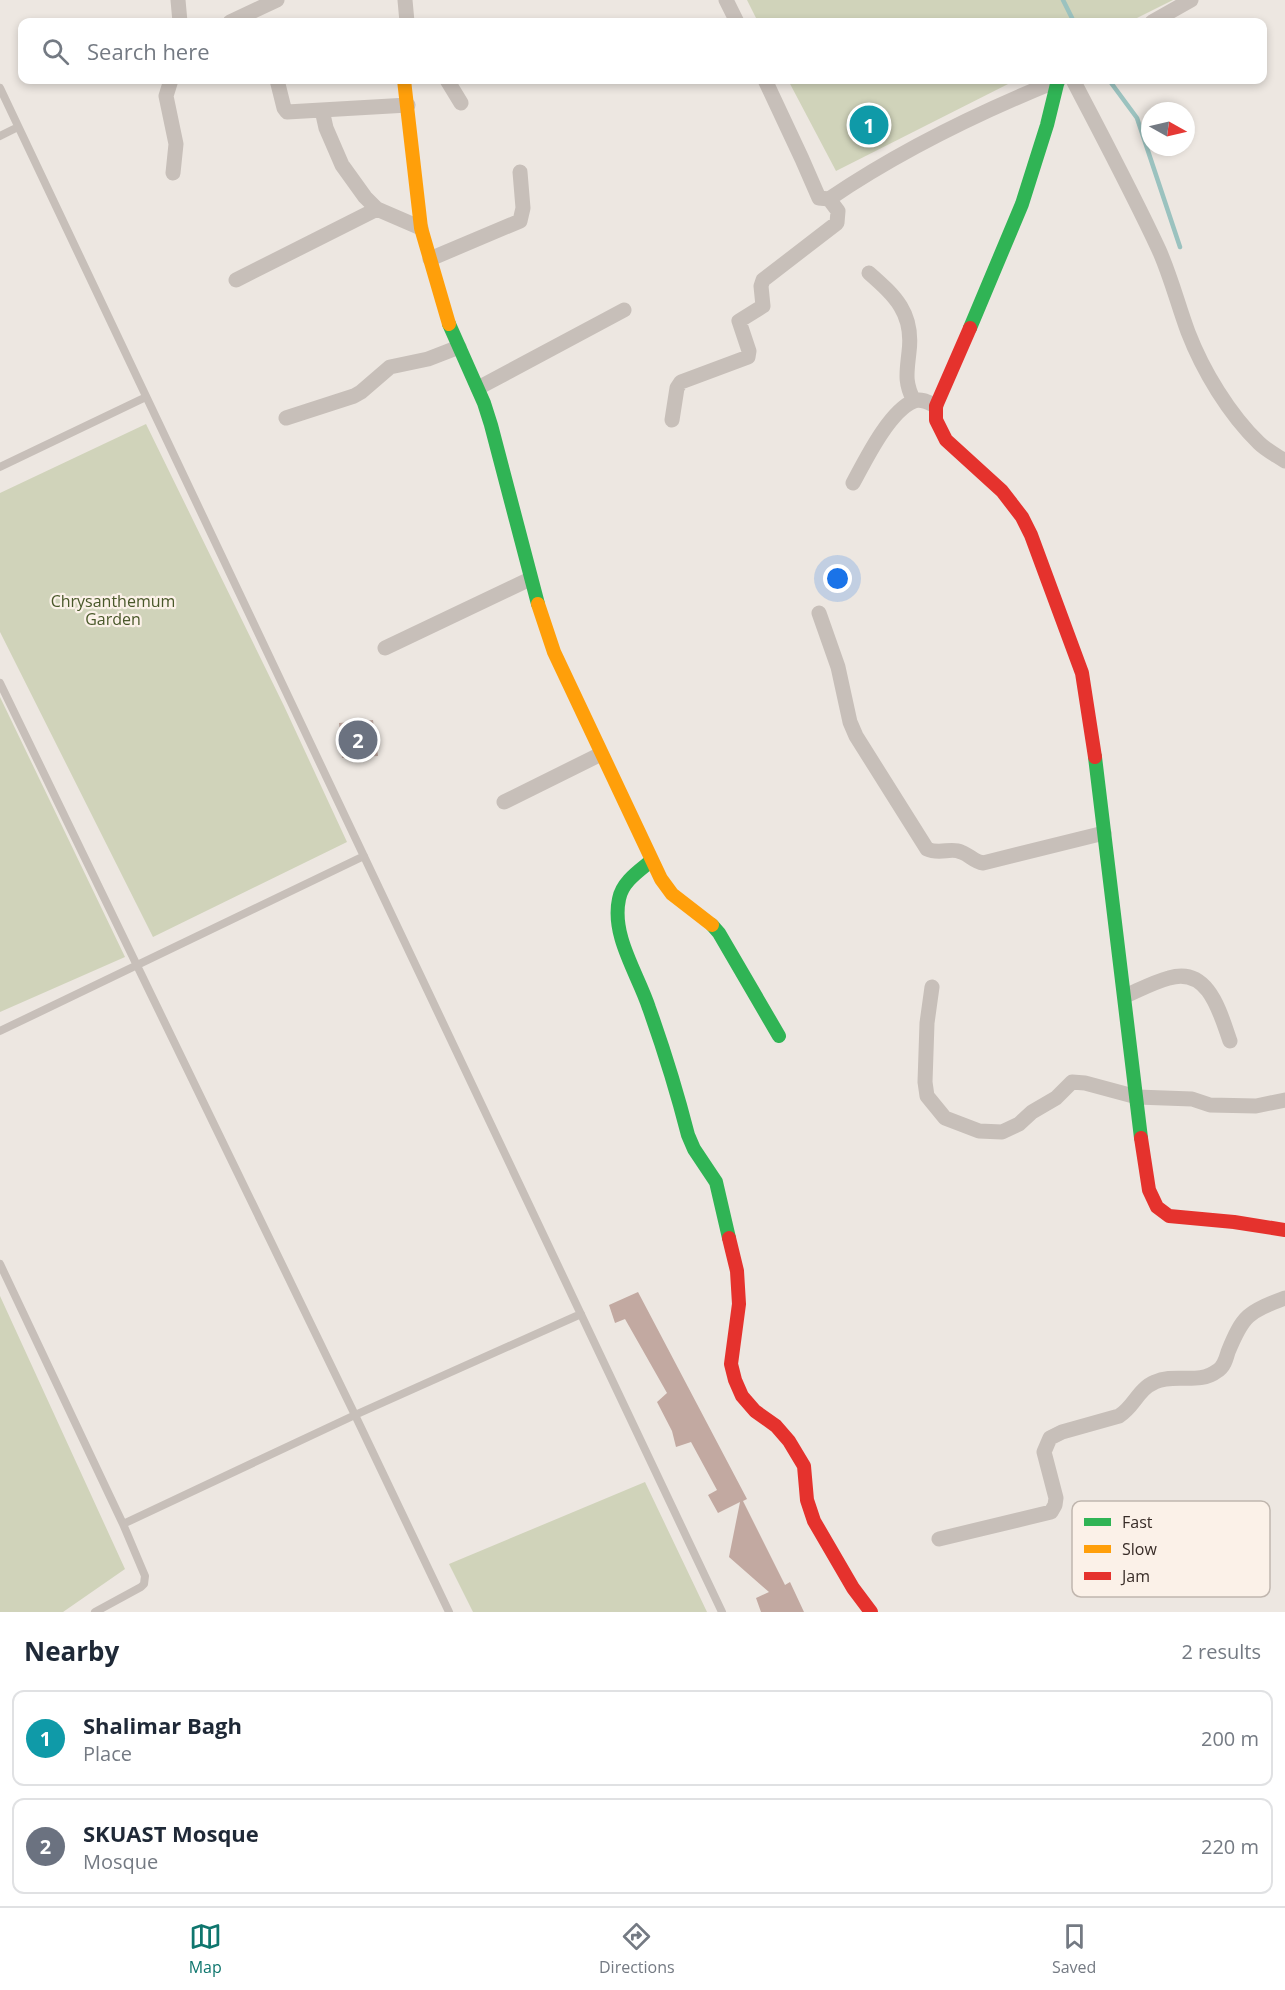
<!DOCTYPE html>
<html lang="en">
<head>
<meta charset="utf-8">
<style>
	:root { --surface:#fff; --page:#f6f6f7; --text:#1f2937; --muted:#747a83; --line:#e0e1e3; --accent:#0f766e }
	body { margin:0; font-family:"Open Sans",sans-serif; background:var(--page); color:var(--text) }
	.compass { position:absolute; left:1141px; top:102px; width:54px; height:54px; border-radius:50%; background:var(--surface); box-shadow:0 3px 9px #0003; rotate:98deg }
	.you { position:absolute; left:838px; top:579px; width:21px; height:21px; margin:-15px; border:4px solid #fff; border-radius:50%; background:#1a73e8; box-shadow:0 0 0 9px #1a73e833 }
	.badge { display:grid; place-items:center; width:39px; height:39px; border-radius:50%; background:var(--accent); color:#fff; font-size:20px; font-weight:700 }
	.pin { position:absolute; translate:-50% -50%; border:3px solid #fff; box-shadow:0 2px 6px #0006 }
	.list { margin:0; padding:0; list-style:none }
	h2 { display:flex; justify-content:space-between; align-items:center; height:78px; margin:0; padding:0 24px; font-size:26px }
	h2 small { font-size:20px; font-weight:400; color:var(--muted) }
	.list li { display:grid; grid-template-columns:39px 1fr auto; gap:18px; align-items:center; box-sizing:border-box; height:96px; margin:0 12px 12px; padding:0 12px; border:2px solid var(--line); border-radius:12px }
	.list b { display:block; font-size:22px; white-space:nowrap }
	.list p { margin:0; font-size:20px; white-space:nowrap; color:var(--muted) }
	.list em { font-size:20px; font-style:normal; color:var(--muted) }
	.icon { flex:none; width:33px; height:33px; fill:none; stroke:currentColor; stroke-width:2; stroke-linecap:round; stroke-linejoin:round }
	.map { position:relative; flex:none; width:1285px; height:1612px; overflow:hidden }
	.search { position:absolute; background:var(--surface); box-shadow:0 3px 9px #0003; left:18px; right:18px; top:18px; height:66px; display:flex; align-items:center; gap:15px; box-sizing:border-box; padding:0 21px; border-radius:12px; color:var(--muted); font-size:22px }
	.sheet { height:294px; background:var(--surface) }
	nav { display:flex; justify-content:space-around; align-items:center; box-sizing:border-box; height:84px; border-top:2px solid var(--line); background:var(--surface); font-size:16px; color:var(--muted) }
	nav a { display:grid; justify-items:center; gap:3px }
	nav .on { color:var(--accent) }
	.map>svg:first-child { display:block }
	.green { fill:#d0d3ba }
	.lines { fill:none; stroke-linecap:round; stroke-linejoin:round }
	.stream { stroke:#9bc2bf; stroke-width:4.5 }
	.building { fill:#c2a9a1 }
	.lane { stroke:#c7bfb9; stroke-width:8 }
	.street { stroke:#c7bfb9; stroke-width:15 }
	.fast { stroke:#30b455; stroke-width:14 }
	.slow { stroke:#ff9f0a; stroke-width:14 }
	.jam { stroke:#e5322d; stroke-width:14 }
	.labels { text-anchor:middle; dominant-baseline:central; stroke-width:4.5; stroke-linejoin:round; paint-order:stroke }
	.park-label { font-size:16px; fill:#49582a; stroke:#fbf1e8 }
	.key { fill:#fbf1e8; stroke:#c0b6ae; stroke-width:1.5 }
	.key-label { font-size:16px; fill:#382c27 }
</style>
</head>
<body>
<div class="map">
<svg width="1285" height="1612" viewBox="0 0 1285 1612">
	<rect width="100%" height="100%" fill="#ede7e1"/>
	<path class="green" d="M747 0H1173L1129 22H758Z
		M788 80H1016L836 171Z
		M146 424 284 706 347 842 153 937 0 632V493Z
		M0 697 125 957 0 1012Z
		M0 1296 125 1569 63 1612H0Z
		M645 1482 707 1612H473L449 1564Z"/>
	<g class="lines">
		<path class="stream" d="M1063 0 1074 22
			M1109 80 1137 118 1180 247"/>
	</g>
	<path class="building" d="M373 720 378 756 342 758 339 723Z
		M638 1292 747 1499 743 1501 785 1585 790 1582 804 1612H761L756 1598 769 1592 729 1557 740 1502 718 1513 708 1495 717 1490 691 1442 676 1447 672 1431 657 1402 667 1393 625 1319 615 1323 609 1305Z"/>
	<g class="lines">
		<path class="lane" d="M0 88 722 1612
			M0 136 18 127
			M0 467 146 397
			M0 683 355 1415 449 1612
			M0 1031 364 856
			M0 1264 123 1524 145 1576 144 1584 141 1587 95 1612
			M123 1524 355 1415 581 1314"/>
		<path class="street" d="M178 0 180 22
			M405 0 407 22
			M726 0 737 22
			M230 22 277 0
			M1152 22 1191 0
			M171 80 166 96 176 144 173 173
			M277 80 284 108 287 112 408 105
			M447 80 461 103
			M765 80 802 159 819 198 829 199C898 152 982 111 1059 80
			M1073 80C1102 136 1132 192 1159 250 1171 277 1178 305 1188 332 1203 371 1229 414 1259 443 1266 450 1276 455 1285 461
			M322 110 326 128 342 165 365 197 377 209 421 228
			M430 259 520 221 523 208 520 172
			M869 273C895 296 914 313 909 352 907 372 904 382 914 401
			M236 280 377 209
			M478 388 624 310
			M286 418 354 396 361 392 390 367 428 359 459 347
			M672 420 677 388 681 382 748 357 749 351 739 321 763 306 761 286 763 280 837 223 838 211 829 199
			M853 483C865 461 889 411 914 401 922 398 929 403 936 406
			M819 613 838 667 850 722 856 736 927 849C940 855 951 847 961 852 970 855 974 862 983 863L1104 833
			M385 648 530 579
			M504 802 601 754
			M932 987 927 1023 925 1082 927 1096 945 1118 979 1131 1002 1132 1019 1124 1032 1112 1056 1098 1072 1082 1085 1083 1137 1097 1192 1099 1210 1105 1256 1106 1285 1100
			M1125 996C1139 990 1154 982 1169 978 1209 966 1220 1013 1230 1041
			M939 1539 1051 1512 1055 1505 1056 1498 1044 1452 1050 1438 1062 1432 1119 1416C1134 1407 1138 1389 1155 1382 1174 1373 1199 1385 1217 1371 1224 1367 1226 1359 1228 1352 1243 1315 1248 1312 1285 1298"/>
		<path class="fast" d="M449 324 484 403 491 425 538 604
			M970 328 1022 204 1047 125 1058 80
			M1095 757 1141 1138
			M651 861C639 871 622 882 619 899 611 936 638 974 649 1008 664 1050 677 1092 688 1135L694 1149 716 1182 729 1238
			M712 925 719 933 779 1036"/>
		<path class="slow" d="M404 80 421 228 449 324
			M538 604 554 652 661 879 672 894 712 925"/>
		<path class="jam" d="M970 328 936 406V420L946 440 1002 491 1022 517 1031 535 1082 673 1095 757
			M1141 1138 1149 1190 1157 1207 1169 1216 1234 1222 1285 1230
			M729 1238 737 1271 739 1304 731 1364 735 1380 742 1396 755 1411 776 1426 789 1441 804 1466 807 1500 814 1521 853 1588 871 1612"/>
	</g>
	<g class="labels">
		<g class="park-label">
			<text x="113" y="601">Chrysanthemum<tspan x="113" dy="18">Garden</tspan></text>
		</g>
	</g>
	<rect x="1072" y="1501" width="198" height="96" rx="9" class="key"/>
	<rect x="1084" y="1518" width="27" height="8" fill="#30b455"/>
	<rect x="1084" y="1545" width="27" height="8" fill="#ff9f0a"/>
	<rect x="1084" y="1572" width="27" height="8" fill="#e5322d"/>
	<g class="key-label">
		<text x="1122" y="1528">Fast</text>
		<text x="1122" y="1555">Slow</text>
		<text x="1122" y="1582">Jam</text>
	</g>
</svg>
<svg class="compass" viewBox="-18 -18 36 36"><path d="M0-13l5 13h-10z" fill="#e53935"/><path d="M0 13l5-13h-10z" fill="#747a83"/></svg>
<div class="you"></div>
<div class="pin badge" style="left:869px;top:125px;background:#0f9aa8">1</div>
<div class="pin badge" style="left:358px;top:740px;background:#6b7280">2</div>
<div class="search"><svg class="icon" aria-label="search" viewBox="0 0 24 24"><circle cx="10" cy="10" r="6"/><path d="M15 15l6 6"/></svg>Search here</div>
</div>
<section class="sheet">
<h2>Nearby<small>2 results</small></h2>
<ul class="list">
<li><span class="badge" style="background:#0f9aa8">1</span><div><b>Shalimar Bagh</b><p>Place</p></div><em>200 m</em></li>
<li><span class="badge" style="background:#6b7280">2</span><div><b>SKUAST Mosque</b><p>Mosque</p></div><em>220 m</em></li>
</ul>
</section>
<nav>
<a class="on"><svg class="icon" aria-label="map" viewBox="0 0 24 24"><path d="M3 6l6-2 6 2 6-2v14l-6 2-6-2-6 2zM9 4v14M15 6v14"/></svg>Map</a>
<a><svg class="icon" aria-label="directions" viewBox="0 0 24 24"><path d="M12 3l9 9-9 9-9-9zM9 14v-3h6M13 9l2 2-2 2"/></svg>Directions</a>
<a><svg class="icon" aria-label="saved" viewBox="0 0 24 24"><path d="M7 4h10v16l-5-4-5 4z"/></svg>Saved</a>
</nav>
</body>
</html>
